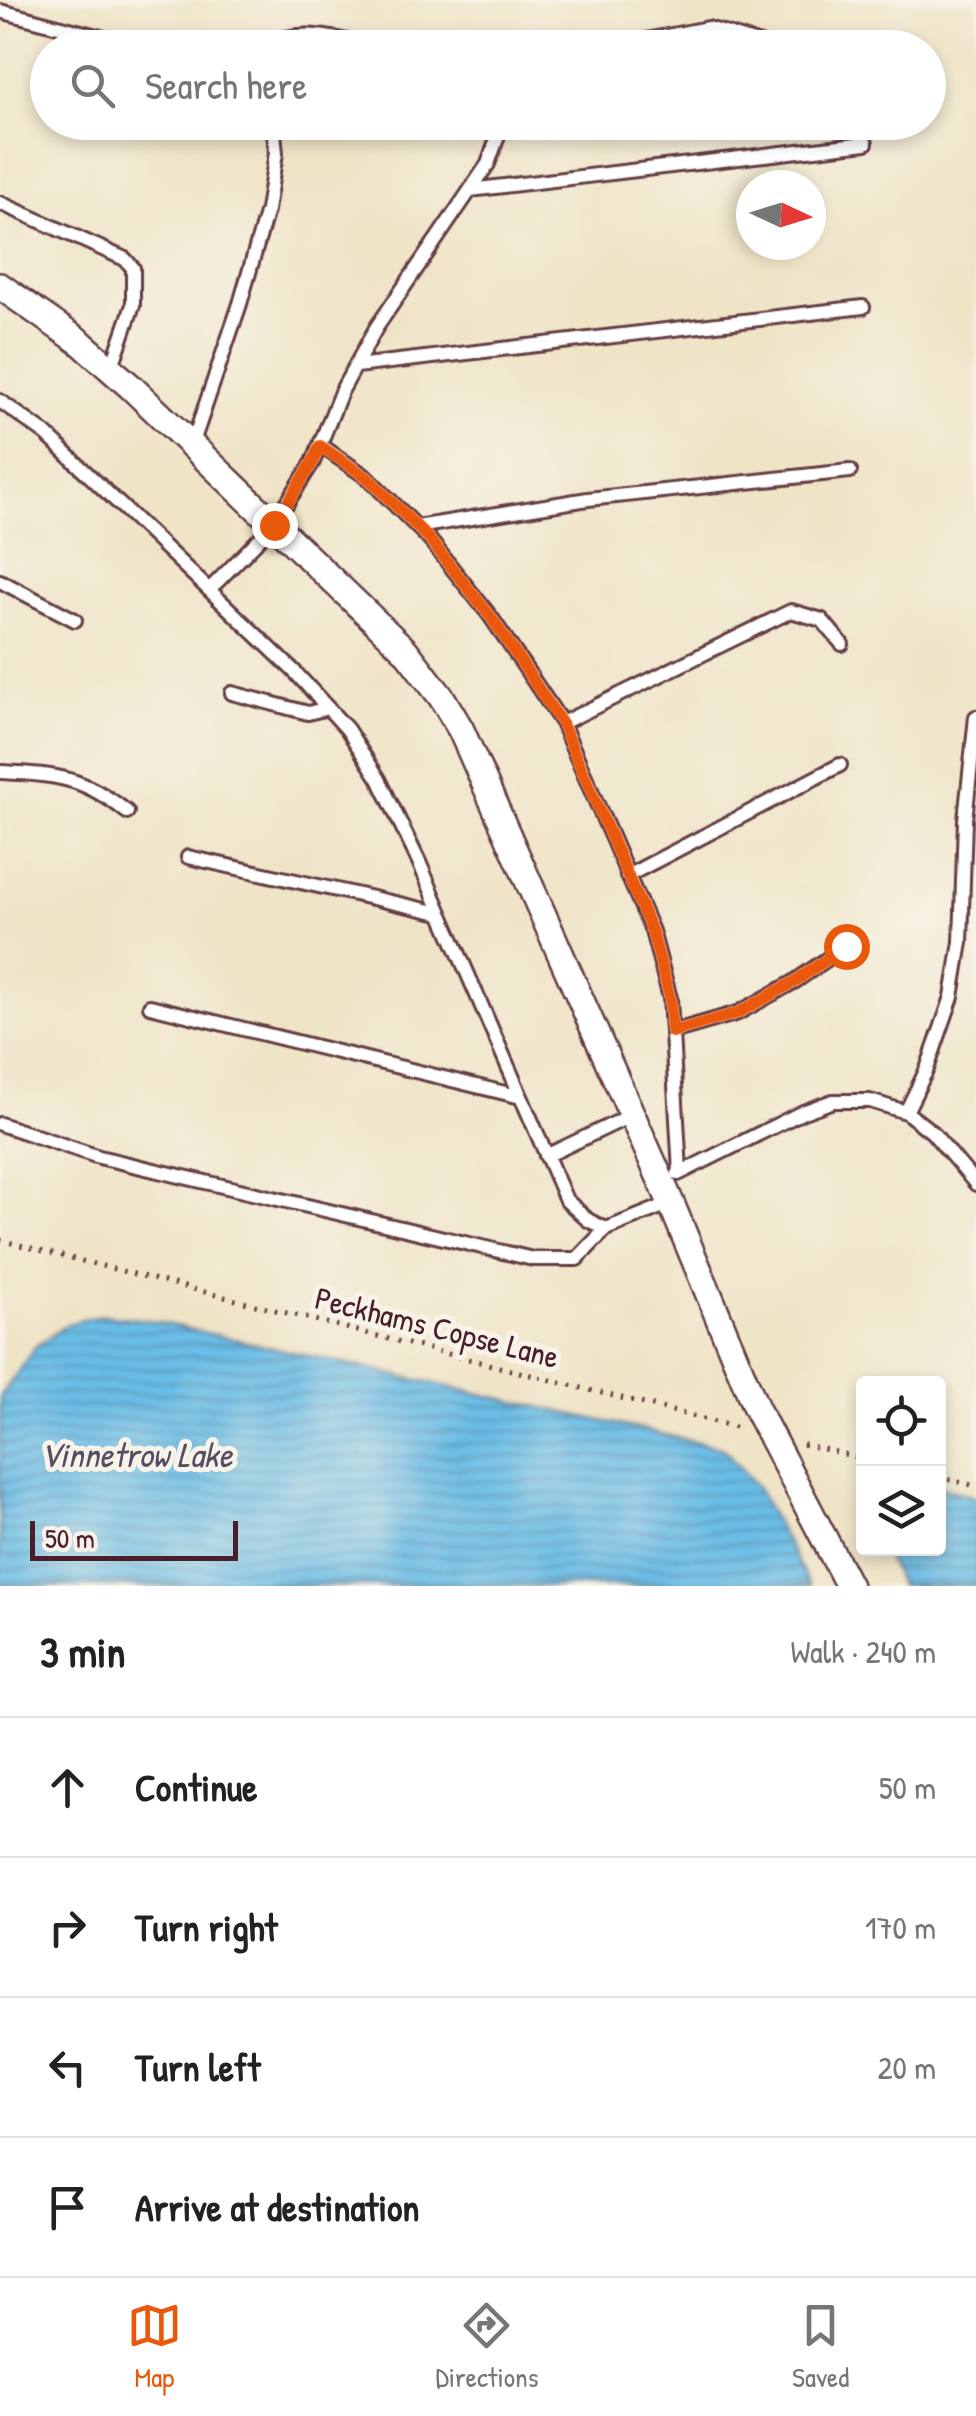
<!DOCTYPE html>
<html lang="en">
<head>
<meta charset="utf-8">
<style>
	:root { --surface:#fff; --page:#f2f2f2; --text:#222; --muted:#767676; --line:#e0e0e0; --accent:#ea580c }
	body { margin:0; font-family:"Patrick Hand",sans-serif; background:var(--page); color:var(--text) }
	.controls { position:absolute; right:30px; bottom:30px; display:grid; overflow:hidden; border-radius:10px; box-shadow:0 5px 15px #0003 }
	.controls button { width:90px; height:90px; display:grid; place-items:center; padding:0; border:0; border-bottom:2px solid var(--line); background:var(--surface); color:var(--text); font:50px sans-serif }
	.compass { position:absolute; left:736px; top:170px; width:90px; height:90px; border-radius:50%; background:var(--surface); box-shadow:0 5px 15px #0003; rotate:94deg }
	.scale { position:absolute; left:30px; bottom:25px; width:208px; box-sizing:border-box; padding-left:10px; border:5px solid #4a1f2b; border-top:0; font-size:28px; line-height:35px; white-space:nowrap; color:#4a1f2b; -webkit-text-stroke:8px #f7f3e8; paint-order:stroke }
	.stop { position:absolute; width:30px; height:30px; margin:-22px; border:8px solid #ea580c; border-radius:50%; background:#fff }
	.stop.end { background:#ea580c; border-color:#fff; box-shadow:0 2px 10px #0008 }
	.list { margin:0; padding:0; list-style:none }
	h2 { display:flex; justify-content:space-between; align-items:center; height:130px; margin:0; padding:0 40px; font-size:42px }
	h2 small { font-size:32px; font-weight:400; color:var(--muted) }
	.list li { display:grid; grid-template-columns:65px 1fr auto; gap:30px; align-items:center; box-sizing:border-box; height:140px; padding:0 40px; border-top:2px solid var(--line) }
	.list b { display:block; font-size:38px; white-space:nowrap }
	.list em { font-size:32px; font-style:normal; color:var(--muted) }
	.icon { flex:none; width:55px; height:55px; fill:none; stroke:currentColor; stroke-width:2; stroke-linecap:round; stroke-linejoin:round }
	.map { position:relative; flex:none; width:976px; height:1586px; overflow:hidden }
	.search { position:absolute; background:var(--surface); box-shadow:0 5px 15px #0003; left:30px; right:30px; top:30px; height:110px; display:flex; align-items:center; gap:25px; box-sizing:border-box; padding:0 35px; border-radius:55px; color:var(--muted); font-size:38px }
	.sheet { height:690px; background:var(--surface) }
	nav { display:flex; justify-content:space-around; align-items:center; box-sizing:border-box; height:140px; border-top:2px solid var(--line); background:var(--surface); font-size:28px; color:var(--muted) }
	nav a { display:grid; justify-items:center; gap:5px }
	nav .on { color:var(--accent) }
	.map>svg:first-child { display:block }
	.water { fill:url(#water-rules); stroke:#5a6e88; stroke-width:2.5 }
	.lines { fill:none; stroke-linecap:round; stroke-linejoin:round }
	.service-casing { stroke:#633d42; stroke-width:18 }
	.minor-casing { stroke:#633d42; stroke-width:30 }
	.path { stroke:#633d42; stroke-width:5; stroke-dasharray:2.5 8; stroke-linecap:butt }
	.service { stroke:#fff; stroke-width:12 }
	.minor { stroke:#fff; stroke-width:25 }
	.route { stroke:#ea580c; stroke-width:12 }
	.labels { text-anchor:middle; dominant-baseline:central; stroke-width:10; stroke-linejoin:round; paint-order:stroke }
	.street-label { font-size:32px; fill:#4a1f2b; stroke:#f7f3e8 }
	.water-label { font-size:35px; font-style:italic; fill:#544e63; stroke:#f7f3e8 }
</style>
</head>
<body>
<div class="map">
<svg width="976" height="1586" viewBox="0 0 976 1586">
	<defs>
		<pattern id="water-rules" width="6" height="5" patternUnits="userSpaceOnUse" patternTransform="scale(2.5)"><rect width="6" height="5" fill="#6abde6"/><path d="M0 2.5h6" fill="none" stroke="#5999bb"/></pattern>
	</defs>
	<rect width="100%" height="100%" fill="#f7f3e8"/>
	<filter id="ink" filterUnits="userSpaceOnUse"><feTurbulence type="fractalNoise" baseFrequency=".01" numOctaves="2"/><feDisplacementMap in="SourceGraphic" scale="20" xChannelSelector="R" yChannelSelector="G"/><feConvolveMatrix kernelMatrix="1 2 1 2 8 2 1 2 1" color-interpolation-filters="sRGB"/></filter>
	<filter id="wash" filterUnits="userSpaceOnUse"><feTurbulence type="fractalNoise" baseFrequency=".0048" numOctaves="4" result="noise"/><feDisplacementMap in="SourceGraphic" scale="40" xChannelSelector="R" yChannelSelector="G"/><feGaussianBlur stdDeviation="2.25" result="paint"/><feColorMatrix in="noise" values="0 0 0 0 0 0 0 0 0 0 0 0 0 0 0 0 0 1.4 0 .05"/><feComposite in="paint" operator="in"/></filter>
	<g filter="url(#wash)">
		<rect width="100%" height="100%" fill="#f0e4c7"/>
		<path class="water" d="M102 1315 148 1320 723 1448 756 1486 810 1586H0V1397L36 1346 68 1324Z
			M939 1486 976 1498V1586H900L883 1549 938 1548Z"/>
	</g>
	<g filter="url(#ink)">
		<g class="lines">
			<g class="service-casing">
				<path id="service" d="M0 11 143 48
					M260 48C301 25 335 39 379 48
					M605 48 708 28 773 48
					M470 190 866 143
					M0 203 125 259 133 268V305L111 369
					M356 366 863 307
					M0 401 46 434 294 671 347 729 379 779 419 862 566 1200 588 1220 606 1229
					M192 445 240 304 267 210 276 153 273 122
					M320 445 368 478 429 539 491 617 562 723 652 931 670 998 680 1172
					M417 527 588 499 850 471
					M0 581 75 620
					M209 590 273 525 313 462 341 392 376 328 488 164 503 122
					M232 693 308 713 328 708
					M562 723 791 611 822 620 842 644
					M0 772C56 775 82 776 127 812
					M188 857 440 913
					M627 876 840 765
					M150 1006 521 1097
					M672 1032 738 1013 794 982 846 946
					M906 1112 927 1069 952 997 961 942 965 820 976 717
					M0 1124 99 1157 533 1259H577L606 1229 671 1203
					M546 1156 632 1115
					M678 1174 803 1112 833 1101H870L906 1112 932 1132 976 1184"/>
			</g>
			<g class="minor-casing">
				<path id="minor" d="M0 286 80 342 131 387 406 651 442 698 461 730 671 1203 756 1408 849 1586"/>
			</g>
			<path class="path" d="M0 1240 739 1428
				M803 1444 864 1459
				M938 1477 976 1486"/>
			<use href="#service" class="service"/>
			<use href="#minor" class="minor"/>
		</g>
	</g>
	<g class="lines" filter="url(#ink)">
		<path class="route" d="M274 525 313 462 320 446 368 478 429 539 491 617 562 724 652 932 670 998 672 1032 738 1013 794 982 846 946"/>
	</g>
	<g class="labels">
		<g class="street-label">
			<text transform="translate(437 1327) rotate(14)">Peckhams Copse Lane</text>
		</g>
		<g class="water-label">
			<text x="136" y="1454">Vinnetrow Lake</text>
		</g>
	</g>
</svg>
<div class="controls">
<button><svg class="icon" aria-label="locate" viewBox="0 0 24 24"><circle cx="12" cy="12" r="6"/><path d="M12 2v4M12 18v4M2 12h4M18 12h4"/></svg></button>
<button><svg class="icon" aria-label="layers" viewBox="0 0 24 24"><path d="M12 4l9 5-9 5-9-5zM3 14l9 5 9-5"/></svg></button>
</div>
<svg class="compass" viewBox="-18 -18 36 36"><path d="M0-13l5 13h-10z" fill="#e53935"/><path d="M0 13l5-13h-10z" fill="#767676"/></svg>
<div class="scale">50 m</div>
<div class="stop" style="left:846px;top:946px"></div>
<div class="stop end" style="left:274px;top:525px"></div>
<div class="search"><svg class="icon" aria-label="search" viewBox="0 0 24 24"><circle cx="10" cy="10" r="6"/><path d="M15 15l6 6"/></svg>Search here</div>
</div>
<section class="sheet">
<h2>3 min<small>Walk · 240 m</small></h2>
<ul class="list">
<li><svg class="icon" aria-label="ahead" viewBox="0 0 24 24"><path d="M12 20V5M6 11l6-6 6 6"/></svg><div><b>Continue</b></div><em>50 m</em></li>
<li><svg class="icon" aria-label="right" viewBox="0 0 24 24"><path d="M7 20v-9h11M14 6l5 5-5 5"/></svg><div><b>Turn right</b></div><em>170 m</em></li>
<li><svg class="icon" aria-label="left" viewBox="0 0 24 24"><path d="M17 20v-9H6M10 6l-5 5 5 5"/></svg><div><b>Turn left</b></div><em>20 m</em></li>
<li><svg class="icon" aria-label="arrive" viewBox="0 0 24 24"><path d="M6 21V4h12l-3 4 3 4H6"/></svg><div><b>Arrive at destination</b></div></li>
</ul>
</section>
<nav>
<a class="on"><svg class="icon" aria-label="map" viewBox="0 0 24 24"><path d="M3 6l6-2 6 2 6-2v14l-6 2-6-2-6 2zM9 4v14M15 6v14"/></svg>Map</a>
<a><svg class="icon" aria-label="directions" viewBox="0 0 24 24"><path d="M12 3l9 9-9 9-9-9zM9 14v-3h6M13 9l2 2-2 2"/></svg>Directions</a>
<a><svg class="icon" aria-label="saved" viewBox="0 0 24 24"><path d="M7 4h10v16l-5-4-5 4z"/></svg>Saved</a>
</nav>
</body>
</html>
